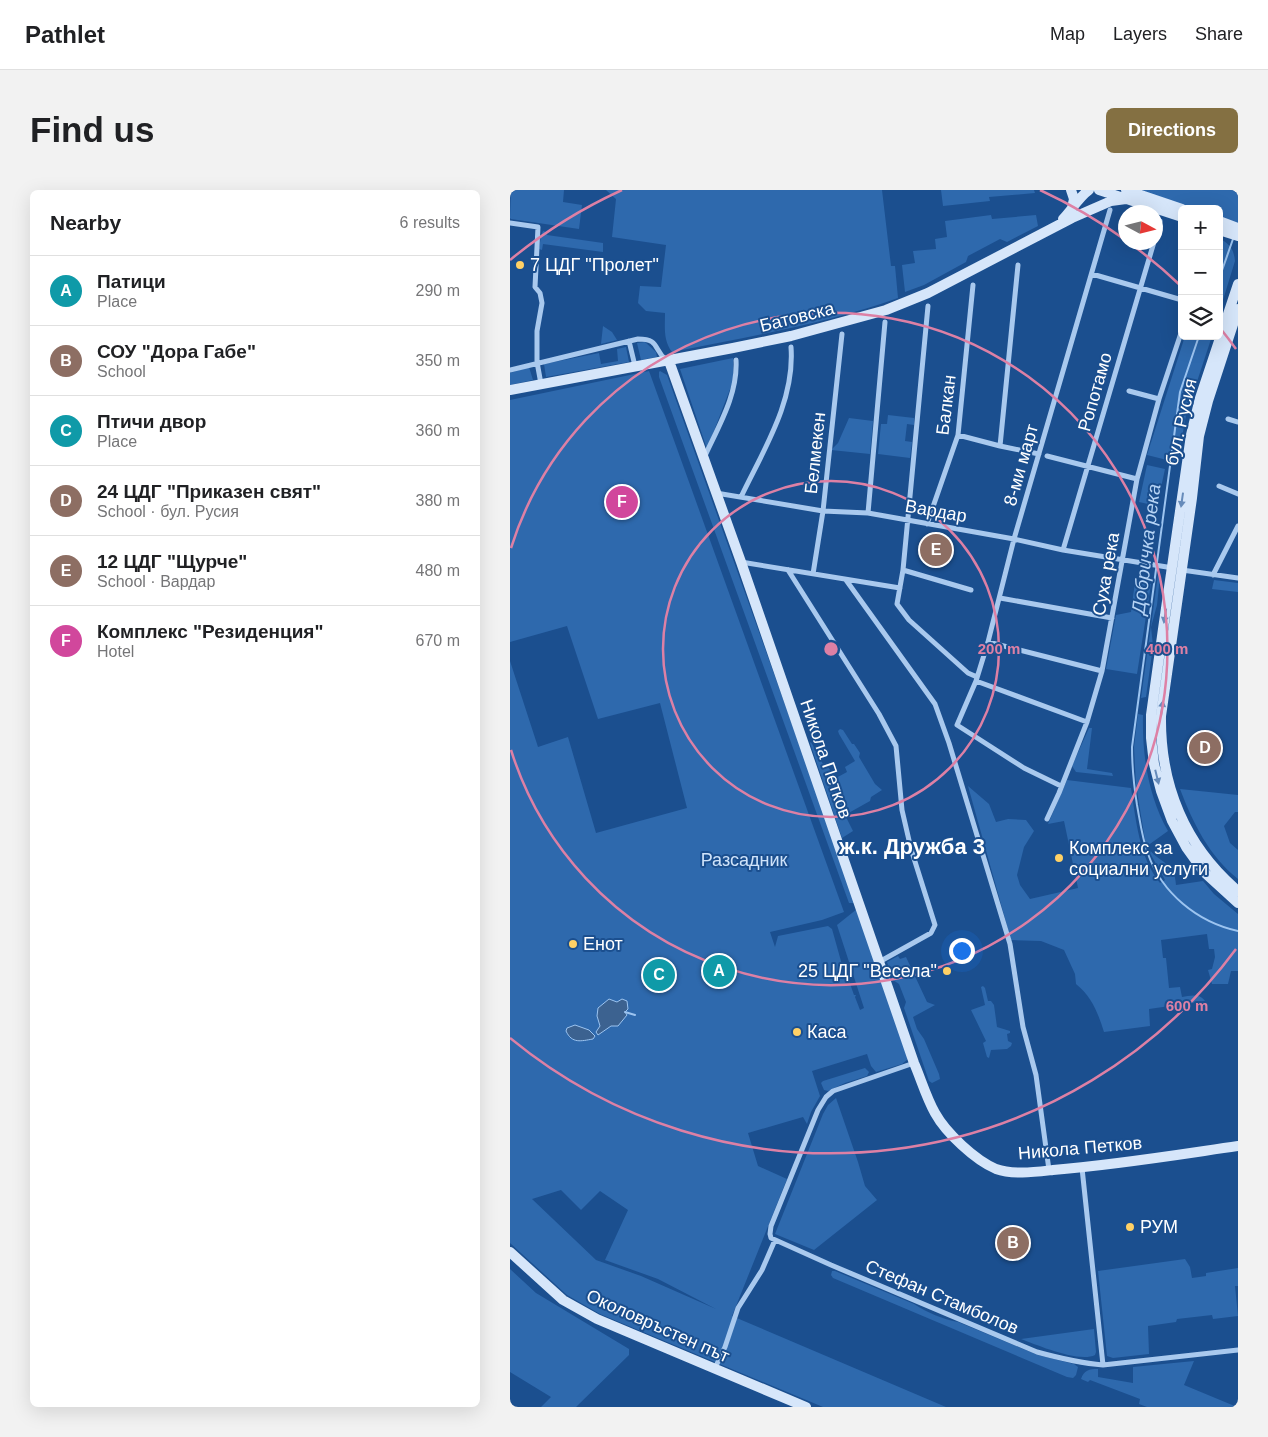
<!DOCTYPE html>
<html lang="en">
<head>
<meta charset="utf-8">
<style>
	:root { --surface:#fff; --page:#f2f2f2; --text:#202124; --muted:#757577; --line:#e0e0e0; --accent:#847042 }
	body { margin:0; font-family:Helvetica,sans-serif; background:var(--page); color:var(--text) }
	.controls { position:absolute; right:15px; top:15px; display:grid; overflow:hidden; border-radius:8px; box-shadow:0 5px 20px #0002 }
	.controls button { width:45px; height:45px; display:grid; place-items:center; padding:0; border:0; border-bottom:1px solid var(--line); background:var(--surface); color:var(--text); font:25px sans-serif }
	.compass { position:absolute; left:608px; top:15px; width:45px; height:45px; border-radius:50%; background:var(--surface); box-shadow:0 5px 20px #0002; rotate:97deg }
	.you { position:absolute; left:451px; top:760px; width:18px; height:18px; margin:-12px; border:4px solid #fff; border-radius:50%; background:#1a73e8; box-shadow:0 0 0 8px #1a73e833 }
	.badge { display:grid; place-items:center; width:32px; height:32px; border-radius:50%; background:var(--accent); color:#fff; font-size:16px; font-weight:700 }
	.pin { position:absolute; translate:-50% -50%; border:2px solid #fff; box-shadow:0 1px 5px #0006 }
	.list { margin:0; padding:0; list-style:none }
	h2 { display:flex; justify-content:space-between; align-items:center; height:65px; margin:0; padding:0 20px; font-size:21px }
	h2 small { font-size:16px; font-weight:400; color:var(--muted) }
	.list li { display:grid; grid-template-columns:32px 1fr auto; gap:15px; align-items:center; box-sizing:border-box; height:70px; padding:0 20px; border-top:1px solid var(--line) }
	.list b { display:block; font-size:19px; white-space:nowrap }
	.list p { margin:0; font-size:16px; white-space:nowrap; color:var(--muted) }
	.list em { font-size:16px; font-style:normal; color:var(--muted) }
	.icon { flex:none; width:28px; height:28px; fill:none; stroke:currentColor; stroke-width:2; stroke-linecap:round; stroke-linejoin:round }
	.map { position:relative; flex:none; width:728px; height:1217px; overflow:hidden; border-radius:8px }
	header { display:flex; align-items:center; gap:30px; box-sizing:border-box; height:70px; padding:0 25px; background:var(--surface); border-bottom:1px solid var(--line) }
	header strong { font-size:24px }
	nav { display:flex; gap:28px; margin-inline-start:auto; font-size:18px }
	.intro { display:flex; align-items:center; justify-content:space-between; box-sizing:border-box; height:120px; padding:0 30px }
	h1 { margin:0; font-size:35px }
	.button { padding:12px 22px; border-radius:8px; background:var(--accent); color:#fff; font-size:18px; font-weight:700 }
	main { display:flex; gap:30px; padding:0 30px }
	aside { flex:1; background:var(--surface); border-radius:8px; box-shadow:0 5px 20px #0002 }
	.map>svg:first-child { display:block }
	.green { fill:#2e69ad; fill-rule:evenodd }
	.water { fill:#3c6290; stroke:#9cc4f0 }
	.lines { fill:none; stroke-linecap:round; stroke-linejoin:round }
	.stream { stroke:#9cc4f0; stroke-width:2 }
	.street { stroke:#a9c9ee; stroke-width:5 }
	.secondary { stroke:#d6e6fa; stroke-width:10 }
	.oneway { fill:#668bba }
	.ring { fill:none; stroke:#dd80a5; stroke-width:2.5 }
	.poi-dot { fill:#ffd166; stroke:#1b4f8f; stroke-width:2 }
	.labels { text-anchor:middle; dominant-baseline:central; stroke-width:4; stroke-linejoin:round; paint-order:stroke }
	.poi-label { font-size:18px; fill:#fff; stroke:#1b4f8f; text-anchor:start }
	.street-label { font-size:18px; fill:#fff; stroke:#1b4f8f }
	.park-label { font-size:18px; fill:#cfe3fa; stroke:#1b4f8f }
	.water-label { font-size:19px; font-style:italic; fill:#b5d3f5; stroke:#1b4f8f }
	.district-label { font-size:22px; font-weight:bold; fill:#fff; stroke:#1b4f8f }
	.centre { fill:#dd80a5; stroke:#1b4f8f; stroke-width:2.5 }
	.ring-label { font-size:15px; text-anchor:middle; font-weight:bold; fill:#dd80a5; stroke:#1b4f8f; stroke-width:4; stroke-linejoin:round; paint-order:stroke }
</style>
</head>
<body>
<header>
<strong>Pathlet</strong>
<nav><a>Map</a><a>Layers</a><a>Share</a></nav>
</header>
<div class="intro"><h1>Find us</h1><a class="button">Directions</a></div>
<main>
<aside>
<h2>Nearby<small>6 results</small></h2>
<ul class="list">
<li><span class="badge" style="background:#0f9aa8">A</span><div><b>Патици</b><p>Place</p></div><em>290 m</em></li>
<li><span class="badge" style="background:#8d6e63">B</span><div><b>СОУ &quot;Дора Габе&quot;</b><p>School</p></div><em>350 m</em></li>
<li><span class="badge" style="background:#0f9aa8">C</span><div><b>Птичи двор</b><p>Place</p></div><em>360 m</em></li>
<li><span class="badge" style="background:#8d6e63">D</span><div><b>24 ЦДГ &quot;Приказен свят&quot;</b><p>School · бул. Русия</p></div><em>380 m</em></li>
<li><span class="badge" style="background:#8d6e63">E</span><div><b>12 ЦДГ &quot;Щурче&quot;</b><p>School · Вардар</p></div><em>480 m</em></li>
<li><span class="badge" style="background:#d1479c">F</span><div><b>Комплекс &quot;Резиденция&quot;</b><p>Hotel</p></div><em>670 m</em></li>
</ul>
</aside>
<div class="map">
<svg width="728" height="1217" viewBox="0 0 728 1217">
	<rect width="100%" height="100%" fill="#1b4f8f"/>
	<path class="green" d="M1 0H54L53 12 72 15 69 39 1 29 0 28Z
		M96 0H372L381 76H385L388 108C315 134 237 147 162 162 153 150 155 137 155 123L136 121 128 113 130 96 151 97 156 55 102 47 106 9Z
		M431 0H524L525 3 479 7 480 11 433 16Z
		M630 0H728V34L709 27V19H684Z
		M481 25 482 29 526 25 528 36 497 52 490 49 458 66 456 72 414 95 395 102 392 75 405 73 403 61 426 59 425 49 437 47 435 31Z
		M33 41 36 42 37 45 93 53V62L33 54 32 60 29 59 31 46Z
		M709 50H712C721 55 724 61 725 71L709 123Z
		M93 136 102 142 107 150 91 154Z
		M675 146H702L676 225 667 276 653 269 637 265Z
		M135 152 146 162 147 167 131 170 127 153Z
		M116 157 119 172 36 187 34 174 89 163 91 174 108 171 107 159Z
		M223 168V187L222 194 197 259 170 179Z
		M19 177 23 190 0 195V183Z
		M139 181 334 722 312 730 260 742 265 757 268 746 318 736 322 739 336 789 338 788 344 805H346L345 807 350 820 354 818 327 735 347 719 398 869 392 874 366 882 361 876 357 864 302 881 310 906 301 922 297 934 293 927 238 943 248 976 277 989 222 1126 436 1217H313L90 1124 57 1105 0 1053V471L28 557 58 547 86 643 177 618 150 513 88 529 57 436 0 452V210ZM51 1000 71 1020 90 1001 118 1020 95 1070 148 1089 206 1119 131 1086 86 1070 22 1009Z
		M150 181 157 185 345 710 344 713H339L149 187V182Z
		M378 225 404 228V235L397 234 395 251 402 252 400 268 368 264 371 234H377Z
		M339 228 363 231 360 264 321 260 328 253Z
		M637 275 655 279 647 316 629 312Z
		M648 385 650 386 647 415 641 437 643 456 636 507 631 508Z
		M704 390 728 393V402L702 399Z
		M625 392 641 394 627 484 596 479 606 425 621 422Z
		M628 524 633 525C632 564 638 606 658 641L637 656C648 674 665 670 666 695L693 691 704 704 728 724V781H721L718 794H702L698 780 702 779 705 767 704 759H699L697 744 651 750 653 768H656L659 798 670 797 672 807C680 806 689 803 695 811L639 819 640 836 594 842C588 823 582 807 566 794L565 784 554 760 531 751 501 750 458 596 479 614 486 632 498 629 516 630 524 641 514 657 507 685 510 695 520 709 568 698 554 631 538 634 557 590 621 598C626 630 629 667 650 693L655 690 636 656 626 595 624 557Z
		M579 538H582L577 579 602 583 603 586 566 582 562 576Z
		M330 539 333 540 342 554H344L350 563 349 567 365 594 372 600 361 607 360 611 335 625 343 641 332 648 300 553 301 552 313 574 315 573 326 588 337 582 335 577 345 571 329 544 328 541Z
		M670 599 728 605V622H725L714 636 720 653 728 660V689C699 666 683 633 670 599Z
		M388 766 390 769 396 767 417 812 425 815 403 827 407 839 414 849 429 884 430 889 422 893 419 891 394 818 396 812 389 794 383 790 377 772Z
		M473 796 475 798 478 811H481L484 815 487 837 500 841V843L497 844 498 851 502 853 501 856 497 859 481 860 479 868 477 867 473 853 476 851 461 820 475 815 471 797Z
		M355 878 359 882 357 886 335 893 318 901 314 900 311 893 313 891Z
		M326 908 348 972 355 996 367 1010 304 1060 265 1044 313 924 318 915Z
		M675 1069 680 1077 682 1088 696 1086V1083L728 1078V1096H725L728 1126 703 1129 702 1125 667 1129 666 1132 638 1136 639 1164 603 1168 597 1166 588 1081Z
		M0 1079 26 1103 119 1159V1165L66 1217H31L41 1207 0 1182Z
		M322 1081H325L404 1114C418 1123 432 1129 448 1132L528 1165 564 1174 568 1177 566 1185 563 1188 557 1187 323 1088 321 1085Z
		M584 1139 586 1162 585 1165C569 1173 527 1155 511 1149Z
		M684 1171 674 1195 727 1217H637L629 1214 630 1209 580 1190 578 1192 571 1189C574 1180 579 1179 588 1179V1187L623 1193V1177Z"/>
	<path class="water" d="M99 809 107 812 112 809 117 811 118 819 115 822 117 825 108 836H101L88 845 86 842 90 836 87 826 88 818Z
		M65 835 79 840 85 846 83 849C71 851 62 854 56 841L57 838Z"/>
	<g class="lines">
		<path class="stream" d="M709 89 723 49
			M689 146 670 202 622 557C622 577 624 596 627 615 630 631 632 648 638 664 652 703 687 732 728 741
			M115 822 125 825"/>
		<path class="street" d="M0 33 28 37 25 97 30 103 32 113 27 141V172L31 194
			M646 46 650 31
			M582 84 672 110
			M418 116 393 380 387 414 399 430 458 483 467 487
			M119 151 125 176
			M0 180 128 149C150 149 143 159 156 170
			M619 201 649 209
			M718 229 728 232
			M448 245 490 256 529 264
			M490 256 508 75
			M537 266 627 289
			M194 268C208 237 228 205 226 170
			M709 296 728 304
			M206 303 313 321 358 323 504 349 553 360 663 378
			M231 307C254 259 285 211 281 157
			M358 323 375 132
			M417 334 448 245 463 95
			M553 360 644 52
			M231 372 390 398
			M278 380 369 524 386 556 392 620 401 659 425 735 421 743 369 772
			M393 380 461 400
			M672 380 728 388
			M303 384 313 321 332 144
			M703 385 728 336
			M336 390 425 514 439 553 500 754 513 837 526 885 539 980
			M490 408 602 428
			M478 452 592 481
			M466 491 577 532
			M551 596 514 578 447 535 466 491 478 452 504 349 600 20
			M537 629 549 603 577 532 592 481 627 289 649 209 672 140
			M404 873 323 901 316 907 308 920 261 1036 260 1044 261 1048 321 1075 527 1162C549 1168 570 1173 593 1175L728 1160
			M572 978 593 1175
			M205 1178 215 1157 228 1118 252 1080 265 1050"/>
		<path class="secondary" d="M561 0 564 9 562 18
			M589 0 672 27
			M616 0 672 19
			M553 29C562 20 568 8 579 0
			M709 31 728 38
			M709 40 728 46
			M728 94 690 208 681 245 653 439 641 525V548L644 574 651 601 662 631 676 657 694 682 728 713
			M728 119 698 211 689 246 682 308 651 526C650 595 675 656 728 701
			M159 171 231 372 404 873C411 889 416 907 425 923 436 943 465 970 486 979 503 985 525 982 543 980 605 975 666 965 728 956
			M0 200 223 158 281 146 376 120 418 103 562 28 601 11 616 9
			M0 1062 53 1110 87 1129 296 1217"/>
	</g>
	<defs><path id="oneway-solid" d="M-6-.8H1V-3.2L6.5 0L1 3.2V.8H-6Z" transform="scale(1.25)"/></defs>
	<g class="oneway">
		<use href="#oneway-solid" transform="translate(672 310) rotate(98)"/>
		<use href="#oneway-solid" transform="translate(655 426) rotate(99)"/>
		<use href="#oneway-solid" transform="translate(652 518) rotate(-83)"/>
		<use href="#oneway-solid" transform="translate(647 587) rotate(76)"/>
	</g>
	<g class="ring">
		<circle cx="321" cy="459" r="168"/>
		<path d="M1 358A336 336 0 1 1 1 560"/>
		<path d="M726 759A504 504 0 0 1 0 848M0 70A504 504 0 0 1 112 0M530 0A504 504 0 0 1 614 49M621 54A504 504 0 0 1 671 96M710 138A504 504 0 0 1 726 159"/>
	</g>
	<g class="poi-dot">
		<circle cx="10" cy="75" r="5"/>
		<circle cx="549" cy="668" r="5"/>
		<circle cx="63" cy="754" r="5"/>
		<circle cx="437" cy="781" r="5"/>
		<circle cx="287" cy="842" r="5"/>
		<circle cx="620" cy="1037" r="5"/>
	</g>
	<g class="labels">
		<g class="poi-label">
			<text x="20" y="75">7 ЦДГ "Пролет"</text>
			<text x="559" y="658">Комплекс за<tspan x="559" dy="21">социални услуги</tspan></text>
			<text x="73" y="754">Енот</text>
			<text x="427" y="781" text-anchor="end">25 ЦДГ "Весела"</text>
			<text x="297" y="842">Каса</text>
			<text x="630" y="1037">РУМ</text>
		</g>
		<g class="street-label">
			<text transform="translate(287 127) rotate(-14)">Батовска</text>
			<text transform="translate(585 202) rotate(-74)">Ропотамо</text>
			<text transform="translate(436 215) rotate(-83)">Балкан</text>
			<text transform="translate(671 232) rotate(-77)">бул. Русия</text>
			<text transform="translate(305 263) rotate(-84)">Белмекен</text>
			<text transform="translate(511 275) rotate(-74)">8-ми март</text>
			<text transform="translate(426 321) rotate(10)">Вардар</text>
			<text transform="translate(596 384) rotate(-80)">Суха река</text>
			<text transform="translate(316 569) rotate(71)">Никола Петков</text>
			<text transform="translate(570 958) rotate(-5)">Никола Петков</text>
			<text transform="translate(432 1107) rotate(23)">Стефан Стамболов</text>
			<text transform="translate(148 1136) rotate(24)">Околовръстен път</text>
		</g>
		<g class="park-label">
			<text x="234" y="670">Разсадник</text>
		</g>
		<g class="water-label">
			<text transform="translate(636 359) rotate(-83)">Добричка река</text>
		</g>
		<g class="district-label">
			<text x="402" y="656">ж.к. Дружба 3</text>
		</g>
	</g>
	<circle cx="321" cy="459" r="8" class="centre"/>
	<g class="ring-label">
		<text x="489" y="464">200 m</text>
		<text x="657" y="464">400 m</text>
		<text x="677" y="821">600 m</text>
	</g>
</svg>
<div class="controls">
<button>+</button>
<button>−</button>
<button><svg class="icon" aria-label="layers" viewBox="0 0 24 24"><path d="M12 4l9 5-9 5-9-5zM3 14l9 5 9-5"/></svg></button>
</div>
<svg class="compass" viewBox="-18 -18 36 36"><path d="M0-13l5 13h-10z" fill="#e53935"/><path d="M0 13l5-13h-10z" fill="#757577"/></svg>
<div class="you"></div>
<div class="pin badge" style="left:209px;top:781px;background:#0f9aa8">A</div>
<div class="pin badge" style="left:503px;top:1053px;background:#8d6e63">B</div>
<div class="pin badge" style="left:149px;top:785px;background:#0f9aa8">C</div>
<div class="pin badge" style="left:695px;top:558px;background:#8d6e63">D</div>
<div class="pin badge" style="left:426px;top:360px;background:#8d6e63">E</div>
<div class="pin badge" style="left:112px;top:312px;background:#d1479c">F</div>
</div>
</main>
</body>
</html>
